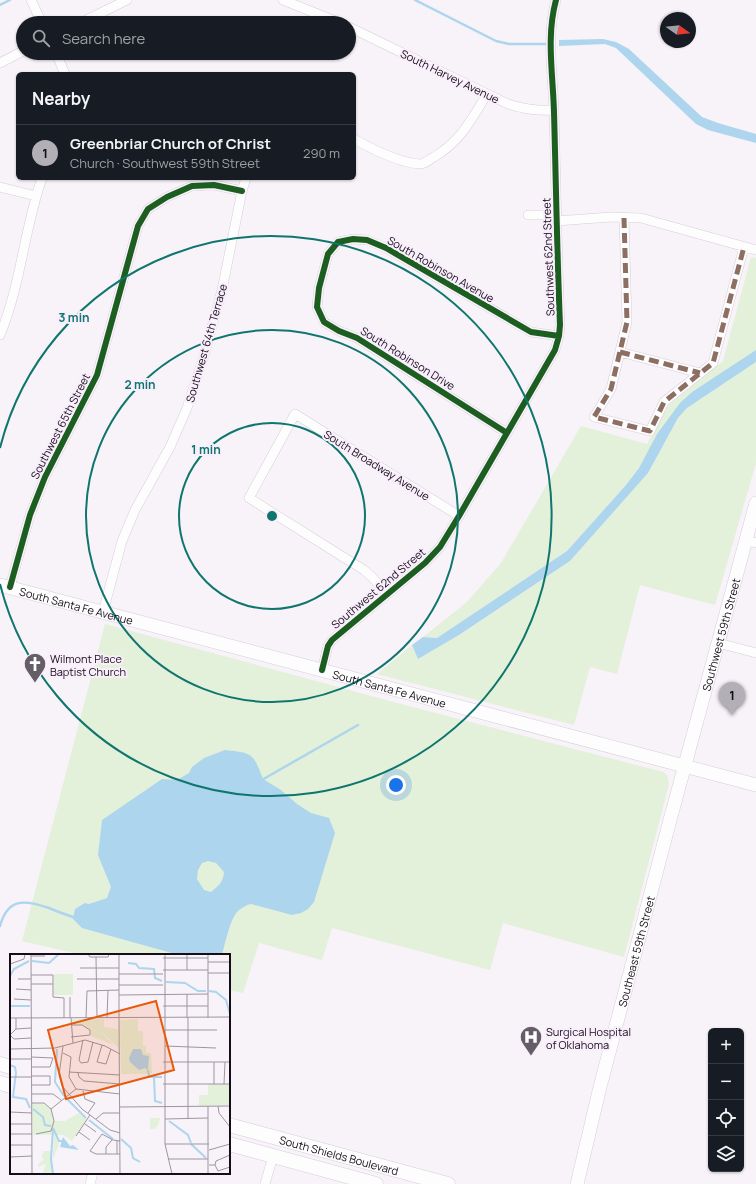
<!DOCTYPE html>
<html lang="en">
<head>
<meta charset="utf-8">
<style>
	:root { --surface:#171b24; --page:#20242c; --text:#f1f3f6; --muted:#9ea1a6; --line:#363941; --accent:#b2b0b6 }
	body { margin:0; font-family:Manrope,sans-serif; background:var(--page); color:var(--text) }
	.controls { position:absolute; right:12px; bottom:12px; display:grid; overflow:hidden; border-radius:6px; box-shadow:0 1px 3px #0004 }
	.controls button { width:36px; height:36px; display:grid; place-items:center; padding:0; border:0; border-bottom:1px solid var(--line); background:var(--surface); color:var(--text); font:20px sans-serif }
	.compass { position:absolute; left:660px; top:12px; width:36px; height:36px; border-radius:50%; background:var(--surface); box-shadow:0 1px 3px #0004; rotate:105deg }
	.you { position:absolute; left:396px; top:785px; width:14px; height:14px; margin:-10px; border:3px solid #fff; border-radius:50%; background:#1a73e8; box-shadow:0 0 0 6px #1a73e833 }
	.badge { display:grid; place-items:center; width:26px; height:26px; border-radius:50%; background:var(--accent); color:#111; font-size:13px; font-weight:700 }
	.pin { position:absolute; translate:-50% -33px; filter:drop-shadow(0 1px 2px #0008) }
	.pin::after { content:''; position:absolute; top:21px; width:14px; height:12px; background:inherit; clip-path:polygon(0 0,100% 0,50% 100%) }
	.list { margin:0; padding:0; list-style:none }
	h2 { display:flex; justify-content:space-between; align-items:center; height:52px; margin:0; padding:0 16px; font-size:17px }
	h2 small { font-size:13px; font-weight:400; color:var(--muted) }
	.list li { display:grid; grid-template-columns:26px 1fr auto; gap:12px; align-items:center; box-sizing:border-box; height:56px; padding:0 16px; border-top:1px solid var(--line) }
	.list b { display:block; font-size:15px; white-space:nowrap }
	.list p { margin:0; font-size:13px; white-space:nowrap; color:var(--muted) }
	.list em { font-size:13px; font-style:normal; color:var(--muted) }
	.icon { flex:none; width:22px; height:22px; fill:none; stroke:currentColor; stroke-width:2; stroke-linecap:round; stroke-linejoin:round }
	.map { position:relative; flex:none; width:756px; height:1184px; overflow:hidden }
	.search { position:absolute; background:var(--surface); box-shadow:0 1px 3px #0004; left:16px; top:16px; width:340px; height:44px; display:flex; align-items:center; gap:10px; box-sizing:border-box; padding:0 14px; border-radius:22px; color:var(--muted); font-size:15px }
	.panel { position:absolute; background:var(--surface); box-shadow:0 1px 3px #0004; left:16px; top:72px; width:340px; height:108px; border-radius:6px }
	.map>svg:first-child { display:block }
	.green { fill:#e3f0da }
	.water { fill:#aed5ee; fill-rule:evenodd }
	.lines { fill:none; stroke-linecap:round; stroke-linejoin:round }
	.stream { stroke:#aed5ee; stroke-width:2.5 }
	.street-casing { stroke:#d5ced7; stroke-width:10 }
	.secondary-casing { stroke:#d5ced7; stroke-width:14 }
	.primary-casing { stroke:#d5ced7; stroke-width:15 }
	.street { stroke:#fefdfe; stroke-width:9 }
	.secondary { stroke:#fefdfe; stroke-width:13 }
	.primary { stroke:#fefdfe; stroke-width:14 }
	.quiet { stroke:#8d6e63; stroke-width:5; stroke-dasharray:10 5; stroke-linecap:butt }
	.cycleway-casing { stroke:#f9effc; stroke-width:8 }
	.cycleway { stroke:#1b5e20; stroke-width:6 }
	.ring { fill:none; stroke:#0f766e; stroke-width:2 }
	.labels { text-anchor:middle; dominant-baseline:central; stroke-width:4; stroke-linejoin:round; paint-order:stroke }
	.street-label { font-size:11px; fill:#160d18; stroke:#f9effc }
	.poi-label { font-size:11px; fill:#160d18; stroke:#f9effc; text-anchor:start }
	.inset-river { fill:none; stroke:#aed5ee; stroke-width:2 }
	.inset-road { fill:none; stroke:#9e969f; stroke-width:1 }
	.view { fill:#e8590c; fill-opacity:0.15; stroke:#e8590c; stroke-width:2 }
	.inset-edge { fill:none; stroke:#160d18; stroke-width:2 }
	.centre { fill:#0f766e; stroke:#f9effc; stroke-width:2 }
	.ring-label { font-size:12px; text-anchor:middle; font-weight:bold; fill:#0f766e; stroke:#f9effc; stroke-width:4; stroke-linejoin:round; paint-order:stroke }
</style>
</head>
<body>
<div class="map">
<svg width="756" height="1184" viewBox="0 0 756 1184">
	<rect width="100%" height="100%" fill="#f8f2f9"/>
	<path class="green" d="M751 257 756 258V351L692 392 657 434 639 468 626 485 567 551 437 638 423 637 466 603 501 563 581 426 647 444 667 407 723 361Z
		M756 362V463L715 605 640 585 617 674 590 667 574 725 377 674 412 645 418 659 459 635 570 561 648 473 678 418 687 408Z
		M105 624 397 703 663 772 667 775 669 784 624 957 503 923 490 970 332 928 322 960 259 943 243 993 229 990V955H82L22 941Z"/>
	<path class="water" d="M603 39 616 42 629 49 702 117 718 123 756 134V143L708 130 696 124 616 48 605 44 559 46V40Z
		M756 350V362L687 408 678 418 648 473 570 561 459 635 418 659 412 645 423 637 437 638 567 551 626 485 639 468 657 434 680 403 692 392Z
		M225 750C253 753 253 753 263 779L281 790 297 804 311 813 329 818 335 833 314 902 308 909 301 913 292 915 251 904C246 905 241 908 237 912 230 920 225 944 222 955H179L82 928 73 919 75 909 85 903 89 904 107 898 111 887 98 855 102 820 162 779 177 780 189 773 192 767 204 758ZM208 861 216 863 224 872C223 883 219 885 211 892L204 890 197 879 198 870 202 863Z"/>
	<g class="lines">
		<path class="stream" d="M415 0 496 41 509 44H546
			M0 5 10 0
			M260 781 358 725
			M0 926C8 897 25 900 49 908 58 912 67 915 76 918"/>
		<g class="street-casing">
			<path id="street" d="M31 0 42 23
				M283 0 340 23
				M80 23 127 0
				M349 27 508 104C525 109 536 111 554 110
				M56 53 65 74
				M0 63 23 51
				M354 139C372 149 399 163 420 164 425 164 430 159 434 157 460 142 472 119 487 94
				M0 187 36 196
				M528 215H556
				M624 218 627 322 611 389 594 417 650 431 664 402 713 363 744 247
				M556 221 611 217 641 218 756 250
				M0 335C21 285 24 229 42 178
				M620 352 700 373
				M507 433 357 338 339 331 324 322 317 307 319 288 328 254 338 242 353 239 367 240 386 248 531 332 559 336
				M745 540 756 543
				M10 587 30 515 45 477 97 375 138 226 148 209 167 197 192 186 214 185 242 191
				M387 594 372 577 364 570 249 498 295 414 459 516
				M103 612 122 541 135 510 170 447 187 408 204 356 222 290 242 191 246 178
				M718 643 756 653
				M322 670 328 646 332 640 425 563 440 547 459 516 555 350 559 336 560 325C557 254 556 183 554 112 553 74 546 37 556 0
				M90 1184 93 1173
				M265 1184 273 1156"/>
		</g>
		<g class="secondary-casing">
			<g id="secondary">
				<path id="s1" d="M0 585 756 785"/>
				<path id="s2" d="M577 1184 600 1087 670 820 756 503"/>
			</g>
		</g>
		<g class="primary-casing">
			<g id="primary">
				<path d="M0 1064 11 1067"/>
				<path d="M0 1083 11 1086"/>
				<path id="s3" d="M229 1125 448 1184"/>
				<path d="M229 1144 376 1184"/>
			</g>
		</g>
		<use href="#street" class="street"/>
		<use href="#secondary" class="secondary"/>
		<use href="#primary" class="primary"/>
		<path class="quiet" d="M624 218 627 322 611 389 594 417 650 431 664 402 713 363 744 247
			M620 352 700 373"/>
		<g class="cycleway-casing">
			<path id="cycleway" d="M507 433 357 338 339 331 324 322 317 307 319 288 328 254 338 242 353 239 367 240 386 248 531 332 559 336
				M10 587 30 515 45 477 97 375 138 226 148 209 167 197 192 186 214 185 242 191
				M322 670 328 646 332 640 425 563 440 547 459 516 555 350 559 336 560 325C557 254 556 183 554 112 553 74 546 37 556 0"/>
		</g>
		<use href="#cycleway" class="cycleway"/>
	</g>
	<g class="ring">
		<circle cx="272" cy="516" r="93"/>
		<circle cx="272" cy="516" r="186"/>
		<path d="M0 448A280 280 0 1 1 0 584"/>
	</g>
	<defs>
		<g id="church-pin" transform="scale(1.15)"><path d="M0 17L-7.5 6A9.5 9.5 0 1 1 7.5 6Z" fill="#655d67" stroke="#f9effc"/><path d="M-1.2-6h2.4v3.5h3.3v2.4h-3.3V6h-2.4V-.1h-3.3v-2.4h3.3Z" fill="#fff"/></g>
		<g id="hospital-pin" transform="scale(1.15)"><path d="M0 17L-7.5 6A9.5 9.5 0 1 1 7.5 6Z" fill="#655d67" stroke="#f9effc"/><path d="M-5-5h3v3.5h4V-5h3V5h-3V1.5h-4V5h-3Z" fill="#fff"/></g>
	</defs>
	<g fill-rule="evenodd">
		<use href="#church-pin" x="35" y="664"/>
		<use href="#hospital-pin" x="531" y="1037"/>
	</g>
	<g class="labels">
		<g class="street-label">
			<text transform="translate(450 76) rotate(26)">South Harvey Avenue</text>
			<text transform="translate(548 257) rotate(-92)">Southwest 62nd Street</text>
			<text transform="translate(441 269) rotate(30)">South Robinson Avenue</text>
			<text transform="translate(206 343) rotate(-74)">Southwest 64th Terrace</text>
			<text transform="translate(408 358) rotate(32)">South Robinson Drive</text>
			<text transform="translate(60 426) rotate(-63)">Southwest 65th Street</text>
			<text transform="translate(377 465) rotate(32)">South Broadway Avenue</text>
			<text transform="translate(378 588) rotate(-40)">Southwest 62nd Street</text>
			<text stroke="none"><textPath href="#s1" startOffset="79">South Santa Fe Avenue</textPath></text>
			<text stroke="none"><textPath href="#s2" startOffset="568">Southwest 59th Street</textPath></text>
			<text stroke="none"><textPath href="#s1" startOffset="403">South Santa Fe Avenue</textPath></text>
			<text stroke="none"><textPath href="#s2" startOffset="240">Southeast 59th Street</textPath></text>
			<text stroke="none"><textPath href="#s3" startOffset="114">South Shields Boulevard</textPath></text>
		</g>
		<g class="poi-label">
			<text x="50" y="658">Wilmont Place<tspan x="50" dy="13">Baptist Church</tspan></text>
			<text x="546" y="1031">Surgical Hospital<tspan x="546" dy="13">of Oklahoma</tspan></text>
		</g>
	</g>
	<g transform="translate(10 954)">
		<rect width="220" height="220" fill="#f8f2f9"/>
		<path d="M44 20H63V41H44ZM61 65H94V73L108 75 109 94 94 80 77 73 69 66 76 73 93 80 104 91 81 82V76L77 75 72 71H61ZM128 65V77H133V92H136V99H141L142 120H111L110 66ZM198 130H220V151L189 152V141H198ZM22 149 33 150 41 155 43 167H55L69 159 77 165 62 187 53 181H47L49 190 43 205 44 181H23ZM140 164H150L148 172 144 175H140ZM33 197H41L42 218 33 219 36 210 28 213 29 209 34 206 32 203Z" fill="#e3f0da"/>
		<path d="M123 95H131L133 101 139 102 138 116 135 114 129 116 120 108 119 104ZM53 183 60 192 63 191 69 196 50 193Z" fill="#aed5ee"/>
		<path class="inset-river" d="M22 7 39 9 49 0M118 9 126 10 129 14 144 15 145 24 152 27M0 22 4 15 19 7M156 28 175 29 188 37H196M199 37 206 38 216 46 220 60M0 52H20M47 95 45 128 54 142M0 111 5 113 6 119 3 143 16 145 20 154M138 116 139 123H152M144 123 145 147 152 149M56 144 76 164M23 155 33 163 35 171 41 172M79 166 103 185M159 167 178 181 181 189M43 174 49 187H53M43 175 41 205 43 220M111 185 121 194 123 204 130 208M181 190 196 204"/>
		<path class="inset-road" d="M21 0 22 220M78 0 80 3H98L99 0M109 0V64M155 0V190L162 220M177 0V16M21 2H35M86 3 87 64M153 4H198M198 8H220M0 10 14 5 15 0M70 14H109M153 16H198M198 19H220M220 19V42M109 20H153M21 21H43V43L54 44V64M8 25H21M67 25H109M21 30H43M109 31H153M6 35 21 36M177 40V64M109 41 198 40M4 45 21 46M153 52H198M0 64 220 63M60 64V43M61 64 63 89M76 64 77 37 109 36M97 64 98 36M109 64 110 220M178 64V165M198 64V0M61 71H72L80 76V81L61 83M6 75 21 74M155 76H207M0 81 4 85 21 84M0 81 6 75V64M73 86 69 106 71 109 78 108 83 88M92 91 87 108 96 110 101 95M53 92 49 121 52 132 72 155 100 176 110 179M155 92 206 94M0 95 45 94 75 86 95 92 110 100M53 99 61 103 59 123 66 135M21 103 43 104 40 113H21M0 105H21M153 108H220M59 118 110 121M68 119 69 123 74 127 110 130M21 122H40V131H21M0 123H21M153 130H220M204 130V108M214 130 215 108M73 137 75 145 85 149 78 159M22 140H43L51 146M22 149H34L41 155 66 135 110 140M208 152 209 159 220 173M110 153 220 152M0 158 22 159M86 165 93 159H110M155 165 198 164M0 170H22M75 170 86 178M69 178 80 186M0 180H22M26 180 41 177 44 167 41 155M66 182 80 161M107 187V200M110 187 103 186 92 180 80 197 86 200H110M155 190H199M0 191H22M199 196 220 190M96 200V193L102 186M0 203 22 202M158 205H198M199 211H205L206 207 220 201M205 211 208 217 220 213M198 220V152"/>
		<path class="view" d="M146 47 164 116 56 145 38 76Z"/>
		<rect width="220" height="220" class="inset-edge"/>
	</g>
	<circle cx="272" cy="516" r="6" class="centre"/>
	<g class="ring-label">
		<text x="74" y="322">3 min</text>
		<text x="140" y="389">2 min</text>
		<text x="206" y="454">1 min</text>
	</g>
</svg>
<div class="controls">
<button>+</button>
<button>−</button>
<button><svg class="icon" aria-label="locate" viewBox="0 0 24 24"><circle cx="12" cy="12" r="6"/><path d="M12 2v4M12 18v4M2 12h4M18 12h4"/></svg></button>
<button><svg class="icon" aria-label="layers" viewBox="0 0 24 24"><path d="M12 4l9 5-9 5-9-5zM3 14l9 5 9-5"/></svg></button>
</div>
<svg class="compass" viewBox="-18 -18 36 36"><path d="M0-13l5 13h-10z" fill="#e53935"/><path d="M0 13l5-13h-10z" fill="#9ea1a6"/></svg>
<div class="you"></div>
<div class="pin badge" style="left:732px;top:715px">1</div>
<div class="search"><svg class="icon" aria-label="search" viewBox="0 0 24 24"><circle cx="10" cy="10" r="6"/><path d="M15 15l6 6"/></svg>Search here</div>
<section class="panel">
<h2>Nearby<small></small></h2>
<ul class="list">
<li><span class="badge">1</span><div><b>Greenbriar Church of Christ</b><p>Church · Southwest 59th Street</p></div><em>290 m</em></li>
</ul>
</section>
</div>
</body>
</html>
